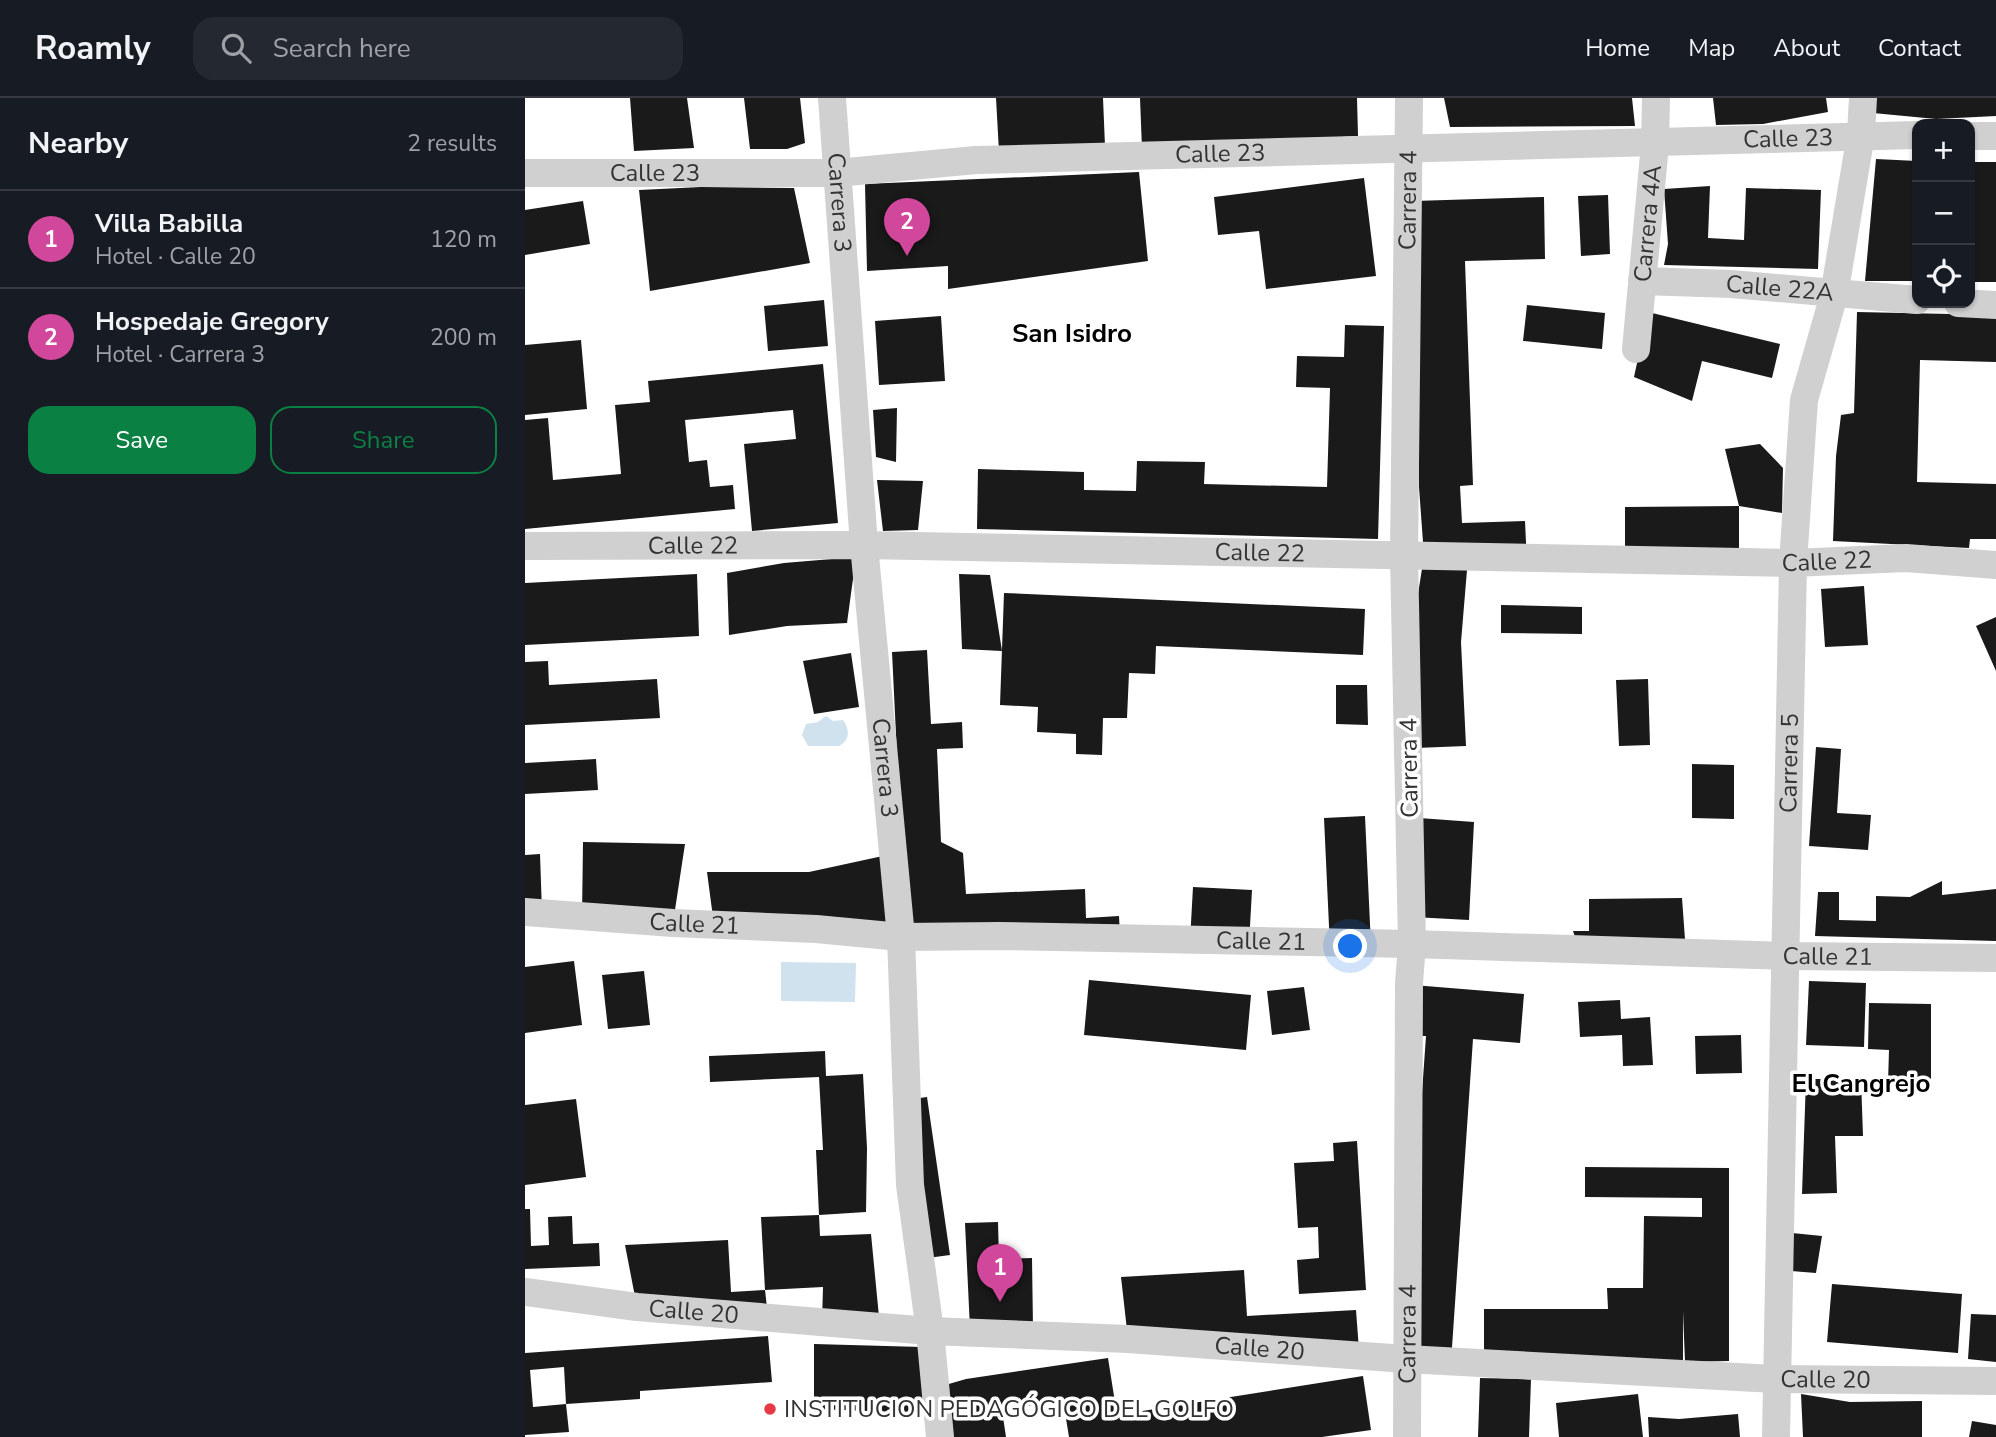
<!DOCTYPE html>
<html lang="en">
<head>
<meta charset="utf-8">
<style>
	:root { --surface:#171b24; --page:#242831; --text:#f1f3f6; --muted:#9ea1a6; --line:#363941; --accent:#0b8043 }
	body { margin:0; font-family:"Nunito Sans",sans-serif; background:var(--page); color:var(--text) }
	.controls { position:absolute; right:21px; top:21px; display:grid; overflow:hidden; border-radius:14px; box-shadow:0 2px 5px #0004 }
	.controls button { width:63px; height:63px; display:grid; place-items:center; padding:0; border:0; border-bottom:2px solid var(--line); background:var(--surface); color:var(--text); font:35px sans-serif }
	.you { position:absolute; left:826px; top:849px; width:24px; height:24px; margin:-18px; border:5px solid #fff; border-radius:50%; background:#1a73e8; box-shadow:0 0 0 10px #1a73e833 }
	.badge { display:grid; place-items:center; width:46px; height:46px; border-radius:50%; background:var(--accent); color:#fff; font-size:23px; font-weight:700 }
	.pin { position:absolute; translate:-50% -58px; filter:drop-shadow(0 2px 4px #0008) }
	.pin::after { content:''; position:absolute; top:37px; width:24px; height:21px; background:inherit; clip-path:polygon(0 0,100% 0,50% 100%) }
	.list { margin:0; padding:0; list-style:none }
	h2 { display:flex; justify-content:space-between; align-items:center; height:91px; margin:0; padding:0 28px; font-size:30px }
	h2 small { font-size:23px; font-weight:400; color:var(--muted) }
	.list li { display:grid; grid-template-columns:46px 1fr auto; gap:21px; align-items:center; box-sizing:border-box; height:98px; padding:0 28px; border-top:2px solid var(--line) }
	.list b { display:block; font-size:26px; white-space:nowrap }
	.list p { margin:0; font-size:23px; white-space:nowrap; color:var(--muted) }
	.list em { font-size:23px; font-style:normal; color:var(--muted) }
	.actions { display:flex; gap:14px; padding:21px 28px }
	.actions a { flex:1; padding:16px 0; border:2px solid var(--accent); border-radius:21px; text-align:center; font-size:24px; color:var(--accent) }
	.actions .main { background:var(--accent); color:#fff }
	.icon { flex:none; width:38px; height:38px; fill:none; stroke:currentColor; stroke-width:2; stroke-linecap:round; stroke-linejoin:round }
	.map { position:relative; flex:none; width:1471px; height:1339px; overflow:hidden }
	header { display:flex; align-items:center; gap:42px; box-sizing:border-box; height:98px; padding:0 35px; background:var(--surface); border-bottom:2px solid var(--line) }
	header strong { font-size:33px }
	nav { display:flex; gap:38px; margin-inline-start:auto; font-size:24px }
	.search { width:490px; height:63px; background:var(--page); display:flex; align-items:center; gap:18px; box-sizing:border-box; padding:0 24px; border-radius:21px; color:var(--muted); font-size:26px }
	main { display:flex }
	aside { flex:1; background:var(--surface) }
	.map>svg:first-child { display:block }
	.water { fill:#cfe2ee }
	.building { fill:#1a1a1a }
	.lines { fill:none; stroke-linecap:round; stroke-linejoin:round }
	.minor { stroke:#d0d0d0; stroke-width:28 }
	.poi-dot { fill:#e63946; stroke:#fff; stroke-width:2.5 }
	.labels { text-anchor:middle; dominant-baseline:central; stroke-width:7; stroke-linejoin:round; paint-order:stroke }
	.street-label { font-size:24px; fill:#333; stroke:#fff }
	.poi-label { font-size:24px; fill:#333; stroke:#fff; text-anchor:start }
	.neighbourhood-label { font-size:26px; font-weight:bold; fill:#000; stroke:#fff }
</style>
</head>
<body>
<header>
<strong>Roamly</strong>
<div class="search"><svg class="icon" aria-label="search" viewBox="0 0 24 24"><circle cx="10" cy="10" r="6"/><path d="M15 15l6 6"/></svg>Search here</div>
<nav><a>Home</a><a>Map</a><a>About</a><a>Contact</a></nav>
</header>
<main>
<aside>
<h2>Nearby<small>2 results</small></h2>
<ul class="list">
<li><span class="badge" style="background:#d1479c">1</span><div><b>Villa Babilla</b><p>Hotel · Calle 20</p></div><em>120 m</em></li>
<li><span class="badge" style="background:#d1479c">2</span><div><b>Hospedaje Gregory</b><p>Hotel · Carrera 3</p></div><em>200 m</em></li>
</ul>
<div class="actions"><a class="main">Save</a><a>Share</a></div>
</aside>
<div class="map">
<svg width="1471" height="1339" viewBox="0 0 1471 1339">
	<rect width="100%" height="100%" fill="#fff"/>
	<path class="water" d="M301 618 308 623 318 622C325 632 325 642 314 648H283L277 637 281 626 293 624Z
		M256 864 331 865 330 904 256 903Z"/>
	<path class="building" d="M105 0H162L169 50 109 53Z
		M219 0H275L280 45 262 51H225Z
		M471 0H578L580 48 474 54Z
		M615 0H832L833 38 617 51Z
		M919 0H1107L1110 28 925 29Z
		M1188 0H1301L1303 14 1238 26 1191 27Z
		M1349 0H1471V18L1411 21 1348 15Z
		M1351 61 1392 63V183H1340Z
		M1445 64H1471V184H1445Z
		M614 74 623 163 423 191V168L342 173 340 86Z
		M839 80 851 178 741 191 734 133 693 137 689 99Z
		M1185 88 1183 140 1219 142 1221 90 1296 92 1293 171 1139 167 1143 146 1139 91Z
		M176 89 269 90 285 165 125 193 114 92Z
		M1083 97 1085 156 1056 158 1053 98Z
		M1019 99 1020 161 940 163 948 387 935 388 937 425 1000 423 1002 466 943 460 936 544 941 648 891 650 885 547 899 458 894 389 889 103Z
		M58 103 65 146 0 157V112Z
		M299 202 303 248 243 253 239 208Z
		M1002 207 1080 215 1077 251 998 243Z
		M1123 214 1255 246 1247 280 1177 263 1167 303 1109 279Z
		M1332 214 1471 217V264L1395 262 1392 384 1471 386V441H1445L1444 450 1308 443 1311 358 1316 317 1329 315Z
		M416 218 420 283 354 287 350 223Z
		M820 227 859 228 853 441 452 431 453 371 559 374V392L611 393 612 363 680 364 679 386 802 389 805 290 771 289 772 258 819 259Z
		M56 242 62 311 0 317V247Z
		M298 266 313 425 227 433 219 346 271 341 268 312 160 322 164 364 182 362 185 389 208 387 210 411 0 431V322L23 320 28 382 96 376 90 307 125 304 123 283Z
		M372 310 371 364 351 359 348 312Z
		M1235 346 1258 370 1257 415 1214 408 1200 351Z
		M352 382 398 383 393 432 358 433Z
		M1214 408V451H1100V409Z
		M331 459 322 525 262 528 204 537 202 475 259 465Z
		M172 476 174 538 0 547V485Z
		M434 476 465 477 477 553 437 551Z
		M1339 488 1343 547 1300 549 1296 491Z
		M479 495 840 511 838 557 631 548 630 576 604 575 602 620H578L577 657 551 656V636L512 634 513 609 475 607Z
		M976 507 1057 509V536L976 535Z
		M1471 519V573L1451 528Z
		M402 552 406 626 437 624 438 650 412 651 416 744 438 755 441 796 560 791 561 820 594 818 595 839 189 827 182 774H284L367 756 374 699 367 554Z
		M326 555 334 609 289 616 278 563Z
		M23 563 24 587 132 581 135 620 0 627V564Z
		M1123 581 1125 647 1094 648 1091 582Z
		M811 587H842L843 627 811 626Z
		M1291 649 1316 651 1312 715 1346 717 1343 752 1284 748Z
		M71 661 73 692 0 696V665Z
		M1167 666 1209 667V721L1167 720Z
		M840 718 846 848 805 850 799 720Z
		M894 720 949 724 944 822 888 819Z
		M58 744 160 746 148 825 57 818Z
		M15 756 17 814H0V757Z
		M1417 783V797L1471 791V843L1290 838 1293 794H1314V822L1351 823V798L1385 799Z
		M668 789 727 792 724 846 665 843Z
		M1157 800 1161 855 1054 851 1048 833H1064V801Z
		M49 863 57 927 0 935V869Z
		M119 873 125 927 83 931 77 877Z
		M564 882 726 897 721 952 559 937Z
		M1284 883 1341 885 1339 949 1281 947Z
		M888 887 999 896 995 945 948 941 926 1264 888 1258V1123L901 938H890Z
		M779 889 785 932 747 937 742 893Z
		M1095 902 1096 921 1125 919 1128 967 1098 968 1097 937 1055 939 1053 904Z
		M1344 905 1406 906V985H1363L1364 952 1343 951Z
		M1216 937 1217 975 1171 976 1170 938Z
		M300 953 301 978 338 976 342 1050 341 1114 294 1117 295 1138 346 1136 355 1229 297 1224 298 1189 240 1192 236 1119 294 1117 291 1052H298L294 979 185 984 184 958Z
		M1281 981H1336L1338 1038H1310L1312 1095 1277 1096Z
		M402 999 425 1157 395 1161 373 1003Z
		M51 1001 61 1079 0 1087V1007Z
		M832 1043 841 1192 774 1196 772 1162 794 1160 793 1129 773 1130 769 1065 809 1063 808 1045Z
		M1060 1069 1204 1070V1263L1160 1264 1158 1213V1263L959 1262V1211H1083L1082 1190H1118L1119 1118 1177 1119V1100L1060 1099Z
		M0 1111H5L6 1148 24 1147 23 1119 47 1118 48 1146 74 1145 75 1168 0 1171Z
		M473 1124 474 1161 507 1160 508 1230 445 1231 440 1125Z
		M1267 1135 1297 1138 1291 1175 1266 1173Z
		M203 1142 206 1194 240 1192 243 1218 112 1209 100 1147Z
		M719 1172 722 1218 831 1212 834 1252 603 1241 596 1179Z
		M1307 1186 1437 1196 1433 1255 1302 1244Z
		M1446 1216 1471 1217V1264L1443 1261Z
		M243 1238 247 1284 115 1293V1301L41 1306 39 1269 5 1272 8 1309 41 1306 44 1334 0 1337V1255Z
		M289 1246 397 1249 398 1315 289 1311Z
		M583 1260 592 1317 838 1278 846 1332 797 1339H544L538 1302 477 1312 481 1339H424L410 1290 441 1281Z
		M955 1280 1006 1281 1004 1339H953Z
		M1113 1296 1118 1339H1034L1031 1305Z
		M1276 1296 1325 1304 1397 1303V1339H1278Z
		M1213 1316 1215 1339H1124L1123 1319 1154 1321Z
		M1447 1323 1471 1327V1339H1444Z"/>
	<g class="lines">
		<g class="minor">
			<path id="s1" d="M307 0 339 447 376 839 385 1087 405 1233 415 1339"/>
			<path d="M1445 38H1471"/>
			<path id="s2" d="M0 75H311L451 62 1392 37"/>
			<path id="s3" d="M1117 183 1206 186 1392 202"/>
			<path d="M1433 205 1471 207"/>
			<path id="s4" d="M1111 251 1130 46 1131 0"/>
			<path id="s5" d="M0 448 339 447 1268 465 1381 460 1471 467"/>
			<path id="s6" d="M0 814 148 825 291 831 376 839 474 838 887 846 1260 858 1471 860"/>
			<path id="s7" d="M0 1194 112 1209 405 1233 603 1241 881 1261 1250 1281 1471 1283"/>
			<path id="s8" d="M882 1339 884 885 887 846 879 458 884 0"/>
			<path id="s9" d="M1251 1339 1268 465 1279 302 1309 197 1336 36 1338 0"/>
		</g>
	</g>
	<circle class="poi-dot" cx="245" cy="1311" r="7"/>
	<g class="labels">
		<g class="street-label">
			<text stroke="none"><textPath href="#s2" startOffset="1264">Calle 23</textPath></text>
			<text stroke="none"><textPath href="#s2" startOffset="696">Calle 23</textPath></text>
			<text stroke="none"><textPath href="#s2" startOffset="130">Calle 23</textPath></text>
			<text stroke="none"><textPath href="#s8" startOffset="1237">Carrera 4</textPath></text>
			<text stroke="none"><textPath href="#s1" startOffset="105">Carrera 3</textPath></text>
			<text stroke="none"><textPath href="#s4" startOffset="126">Carrera 4A</textPath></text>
			<text stroke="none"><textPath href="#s3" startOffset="138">Calle 22A</textPath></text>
			<text stroke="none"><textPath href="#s5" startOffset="168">Calle 22</textPath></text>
			<text stroke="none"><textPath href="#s5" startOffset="735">Calle 22</textPath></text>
			<text stroke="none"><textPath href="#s5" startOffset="1302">Calle 22</textPath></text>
			<text stroke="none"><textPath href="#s9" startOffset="674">Carrera 5</textPath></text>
			<text stroke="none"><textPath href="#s1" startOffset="672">Carrera 3</textPath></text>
			<text transform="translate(884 670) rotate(-91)">Carrera 4</text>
			<text stroke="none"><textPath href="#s6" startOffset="170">Calle 21</textPath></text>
			<text stroke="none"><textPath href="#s6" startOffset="737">Calle 21</textPath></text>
			<text stroke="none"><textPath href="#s6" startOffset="1304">Calle 21</textPath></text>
			<text stroke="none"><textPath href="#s7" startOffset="170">Calle 20</textPath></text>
			<text stroke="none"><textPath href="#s8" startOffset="103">Carrera 4</textPath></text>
			<text stroke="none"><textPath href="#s7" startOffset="737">Calle 20</textPath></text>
			<text stroke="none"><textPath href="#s7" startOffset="1304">Calle 20</textPath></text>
		</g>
		<g class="poi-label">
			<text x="259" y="1311">INSTITUCION PEDAGÓGICO DEL GOLFO</text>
		</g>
		<g class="neighbourhood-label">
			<text x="547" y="235">San Isidro</text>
			<text x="1336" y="985">El Cangrejo</text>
		</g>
	</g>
</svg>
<div class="controls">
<button>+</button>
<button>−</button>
<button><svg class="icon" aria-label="locate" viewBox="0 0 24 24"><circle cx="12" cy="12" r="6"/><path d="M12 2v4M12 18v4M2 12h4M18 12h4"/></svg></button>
</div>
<div class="you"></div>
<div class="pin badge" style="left:475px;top:1204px;background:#d1479c">1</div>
<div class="pin badge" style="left:382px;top:158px;background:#d1479c">2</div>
</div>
</main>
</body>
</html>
